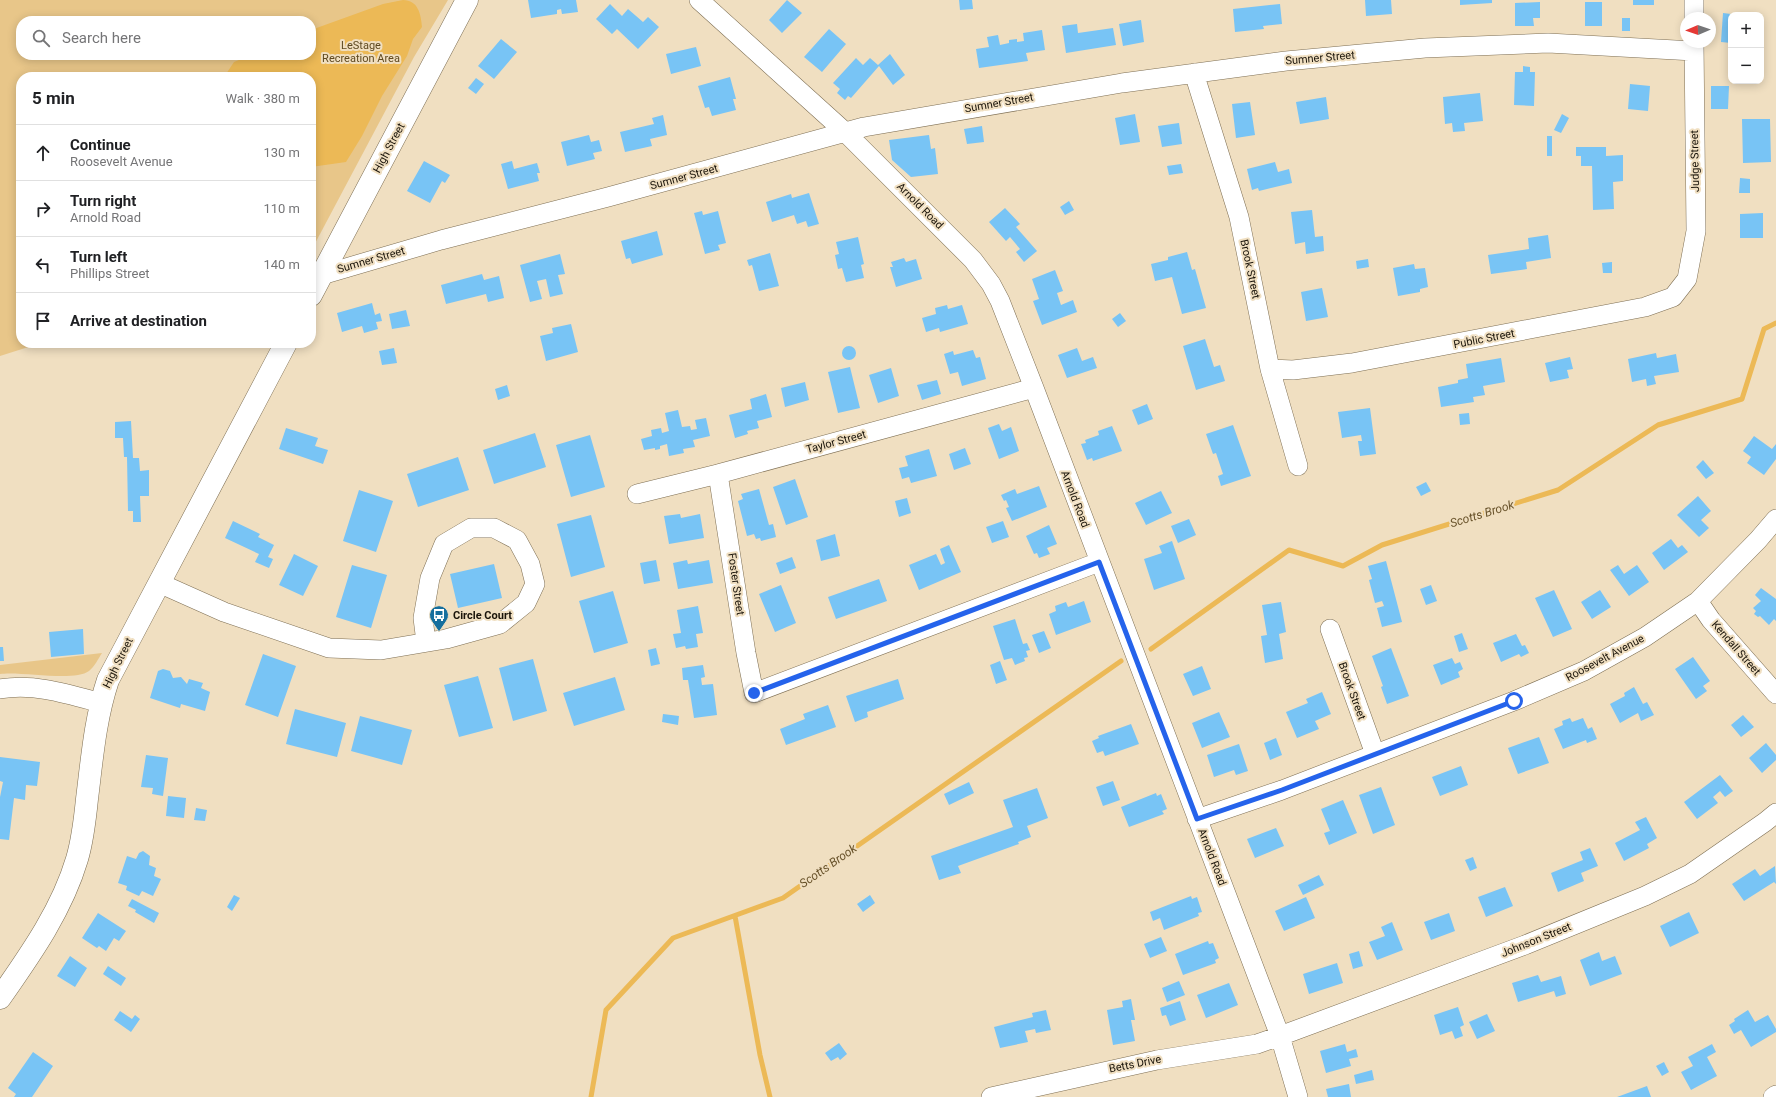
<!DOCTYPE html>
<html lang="en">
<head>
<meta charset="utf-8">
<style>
	:root { --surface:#fff; --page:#f2f2f2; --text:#202124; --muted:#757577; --line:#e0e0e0 }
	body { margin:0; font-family:Roboto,sans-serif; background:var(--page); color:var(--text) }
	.controls { position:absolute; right:12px; top:12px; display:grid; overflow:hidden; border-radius:8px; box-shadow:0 2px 10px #0003 }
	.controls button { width:36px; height:36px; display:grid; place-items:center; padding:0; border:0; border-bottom:1px solid var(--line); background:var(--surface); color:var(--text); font:20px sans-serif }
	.compass { position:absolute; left:1680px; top:12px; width:36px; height:36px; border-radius:50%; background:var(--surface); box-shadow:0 2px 10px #0003; rotate:268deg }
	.stop { position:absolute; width:12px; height:12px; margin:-9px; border:3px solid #2563eb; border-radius:50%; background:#fff }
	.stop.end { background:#2563eb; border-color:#fff; box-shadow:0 1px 4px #0008 }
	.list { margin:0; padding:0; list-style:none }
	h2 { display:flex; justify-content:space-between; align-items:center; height:52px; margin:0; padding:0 16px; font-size:17px }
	h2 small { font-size:13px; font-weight:400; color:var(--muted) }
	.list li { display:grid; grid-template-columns:26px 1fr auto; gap:12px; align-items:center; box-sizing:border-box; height:56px; padding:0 16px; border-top:1px solid var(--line) }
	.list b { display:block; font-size:15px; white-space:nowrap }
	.list p { margin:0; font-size:13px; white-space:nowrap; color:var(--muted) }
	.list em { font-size:13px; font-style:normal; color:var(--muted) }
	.icon { flex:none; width:22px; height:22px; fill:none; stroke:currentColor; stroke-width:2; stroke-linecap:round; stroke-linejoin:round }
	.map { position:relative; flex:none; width:1776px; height:1097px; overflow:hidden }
	.search { position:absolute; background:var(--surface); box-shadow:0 2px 10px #0003; left:16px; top:16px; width:300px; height:44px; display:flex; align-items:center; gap:10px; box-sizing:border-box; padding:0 14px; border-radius:16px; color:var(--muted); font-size:15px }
	.panel { position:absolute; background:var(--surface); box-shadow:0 2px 10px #0003; left:16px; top:72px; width:300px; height:276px; border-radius:16px }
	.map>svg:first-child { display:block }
	.green { fill:#e8c689; fill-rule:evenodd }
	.water { fill:#ecb956 }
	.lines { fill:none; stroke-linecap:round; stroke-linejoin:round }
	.stream { stroke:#ecb956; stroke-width:5 }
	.building { fill:#78c4f5 }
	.minor-casing { stroke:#7e6f54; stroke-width:20 }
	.tertiary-casing { stroke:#7e6f54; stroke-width:23 }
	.minor { stroke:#fff; stroke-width:19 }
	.tertiary { stroke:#fff; stroke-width:22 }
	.route { stroke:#2563eb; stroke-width:5 }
	.labels { text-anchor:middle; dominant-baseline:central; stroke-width:4; stroke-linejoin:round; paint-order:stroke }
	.park-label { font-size:11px; fill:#5e4920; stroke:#f0dfc1 }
	.street-label { font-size:11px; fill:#1a140a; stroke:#f0dfc1 }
	.poi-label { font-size:11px; font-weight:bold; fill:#1a140a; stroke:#f0dfc1; text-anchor:start }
	.water-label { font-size:12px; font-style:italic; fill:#675129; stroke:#f0dfc1 }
</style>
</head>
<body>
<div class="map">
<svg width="1776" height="1097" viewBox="0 0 1776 1097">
	<rect width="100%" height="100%" fill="#f0dfc1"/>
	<path class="green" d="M0 0H448L414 57 311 251V77H21V343H41L0 356ZM21 21H311V55H21Z
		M102 653C98 659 95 666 89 671 74 682 21 671 0 674V665Z"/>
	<path class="water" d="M403 0C418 0 421 14 422 27L413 39 407 56 382 96 362 136 346 162 311 167V77H224L234 62 251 55H311V30L383 4Z"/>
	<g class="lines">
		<path class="stream" d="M1151 649 1289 550 1343 566 1382 545 1558 490 1658 425 1742 399 1764 329 1776 323
			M735 916 760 1055 770 1097
			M591 1097 606 1010 673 938 783 898 1121 661"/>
	</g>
	<path class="building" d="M528 0H576L578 12 562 14 561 9 557 10V14L531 18Z
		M787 0 802 13 782 33 769 20Z
		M959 0H972L973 9 960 10Z
		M1365 0H1391L1392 14 1366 16Z
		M1460 0H1492V3L1460 5Z
		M1633 0H1654V5H1633Z
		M1540 2V18H1533L1534 26H1515V3Z
		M1585 2H1602V26H1585Z
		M610 4 622 16 628 9 643 22 648 17 659 27 638 49 617 29 612 34 596 19Z
		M1280 4 1282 24 1263 26 1264 29 1235 32 1233 9Z
		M1723 13 1731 14V43L1721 42Z
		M1622 18H1630V31H1622Z
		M1141 20 1144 42 1123 46 1119 24Z
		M1077 24 1078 33 1113 28 1116 45 1066 53 1062 26Z
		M829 29 846 44 822 72 804 57Z
		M1042 30 1045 50 1026 53 1028 61 979 68 976 49 989 47 987 37 998 35 1000 45 1009 43V40L1017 39V42L1024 41 1023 33Z
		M501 39 517 52 494 79 478 66Z
		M696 47 701 66 671 74 666 54Z
		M890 54 905 75 893 85 879 66 851 98 848 96 845 100 837 93 840 89 833 83 856 58 863 65 870 58 878 65Z
		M1523 66 1530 67V72H1535L1534 106 1514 105 1515 72H1523Z
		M730 77 736 99H733L736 110 712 116 709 107 705 108 698 86Z
		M476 78 484 84 476 94 468 88Z
		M1630 84 1650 86 1648 111 1628 109Z
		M1711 86H1729L1728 109H1711Z
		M1480 93 1483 121 1464 123 1465 131 1453 132 1452 123 1445 124 1443 97Z
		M1326 97 1329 119 1300 124 1296 102Z
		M1250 102 1255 135 1236 138 1232 104Z
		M1135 114 1140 142 1120 145 1115 118Z
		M1562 114 1569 118 1561 133 1554 130Z
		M663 115 667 135 650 139 652 146 625 152 620 132 654 124 652 118Z
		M1742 119H1770L1771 162 1743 163Z
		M1179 123 1182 144 1162 147 1158 126Z
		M982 126 984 142 967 144 964 129Z
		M589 135 591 142 599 140 602 151 593 153 595 159 567 166 561 142Z
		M929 135 931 149 935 148 938 174 911 177 892 160 889 140Z
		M1547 136H1552V156H1547Z
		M1576 147H1606V156L1623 155V181L1613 182 1614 209 1593 210 1592 166H1581V156H1576Z
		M424 161 450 175 445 183 442 181 430 203 407 191Z
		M512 161 514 169 537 163 540 173H537L539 181 508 189 501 164Z
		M1275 162 1278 172 1289 169 1292 183 1259 191 1258 188 1252 190 1247 169Z
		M1181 164 1183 173 1169 175 1167 166Z
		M1740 178 1750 179V193H1739Z
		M809 193 819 224 808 227 806 221 797 224 794 215 772 222 766 202 791 194 792 198Z
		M1069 201 1074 210 1065 215 1060 207Z
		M1005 208 1020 224 1016 227 1037 251 1024 262 1016 252 1020 249 1010 237 1006 241 989 222Z
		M1312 210 1315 237 1323 236 1324 251 1306 254 1305 242 1295 244 1291 212Z
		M702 211 703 215 718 211 726 243 718 245 720 250 705 254 694 213Z
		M1763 213V238H1740V214Z
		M657 231 663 255 632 264 630 258 626 259 621 241Z
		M1548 235 1551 258 1526 262 1527 269 1491 274 1488 255 1529 249 1528 238Z
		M858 237 864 264 861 265 864 278 846 282 842 268 838 269 835 255 839 254 836 242Z
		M1187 252 1192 270 1195 269 1206 308 1182 314 1172 277 1155 281 1151 264 1168 260V257Z
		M770 253 779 286 759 291 752 265 749 266 747 260Z
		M560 254 565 274 558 275 563 294 550 297 546 279 537 281 542 299 530 302 520 265Z
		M904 258 906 262 916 259 922 279 896 287 890 267H893L891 262Z
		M1368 259 1369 267 1357 269 1356 261Z
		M1612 262V273H1603L1602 263Z
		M1414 264 1415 269 1425 268 1428 287 1420 289V292L1398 296 1393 268Z
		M1055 270 1063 291 1057 293 1061 305 1073 300 1077 312 1042 325 1033 301 1039 299 1032 279Z
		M482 274 484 280 499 276 504 298 488 302 486 294 446 304 441 285Z
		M1322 288 1328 317 1306 321 1301 292Z
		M372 303 375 315 380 313 382 321 376 322 378 329 364 333 362 326 342 332 337 313Z
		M947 305 948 309 962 305 968 324 940 332 939 328 926 332 922 318 936 314 935 308Z
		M406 310 410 326 392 329 389 314Z
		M1120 313 1126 321 1118 327 1112 319Z
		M571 324 578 352 546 361 540 336 553 333 552 328Z
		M1205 339 1214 367 1220 365 1225 381 1196 390 1183 346Z
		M842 353a7 7 0 1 1 14 0a7 7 0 1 1-14 0Z
		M394 348 397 363 382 365 379 351Z
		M1077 348 1082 361 1093 357 1097 368 1067 378 1058 355Z
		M973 350 976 358 980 357 986 379 962 386 958 372 950 374 944 354 953 351 954 355Z
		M1656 353 1657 358 1676 354 1679 372 1654 376 1656 384 1647 386 1646 379 1632 382 1628 359Z
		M1570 357 1573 369 1567 370 1569 378 1550 382 1545 363Z
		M1501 358 1505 382 1483 386 1485 395 1473 397 1474 402 1441 407 1438 387 1458 383V380L1468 378 1466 364Z
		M850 367 860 408 838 413 828 372Z
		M891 368 899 396 878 403 869 375Z
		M937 380 941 394 922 400 917 385Z
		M805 382 809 400 785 407 781 388Z
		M507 385 510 396 498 400 495 389Z
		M766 394 772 417 757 421 759 428 747 431 748 434 735 438 729 415 752 409 750 399Z
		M1147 404 1153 419 1138 425 1132 410Z
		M1370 408 1376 454 1360 456 1358 441H1362L1361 435 1342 438 1338 412Z
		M678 410 682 427 690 426 691 430 697 429 695 420 706 418 710 436 693 440 695 447 683 449 684 453 669 456 667 444 660 446V449L655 450V448L644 450 641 439 652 436 651 430 661 428 662 433 669 431 665 413Z
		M1469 413 1470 424 1460 425 1459 414Z
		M131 421 133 458H139L140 471 149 470V496H140L141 522H133V511H128L127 457H124L123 438H115V422Z
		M999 424 1002 431 1011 427 1019 451 999 459 988 428Z
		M1233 425 1251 476 1221 486 1218 476 1223 474 1216 453 1213 454 1206 434Z
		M1112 426 1122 451 1093 461 1092 458 1087 460 1081 444 1086 443 1085 440 1099 435 1098 431Z
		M286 428 318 438 315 446 328 450 323 464 279 449Z
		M535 433 546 467 494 484 483 450Z
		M590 435 605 487 571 497 556 445Z
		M1754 436 1772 449 1776 444V459L1764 475 1747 463 1751 457 1743 451Z
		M965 448 971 464 954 470 949 454Z
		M929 449 937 476 911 483 909 477 902 479 899 468 908 466 905 456Z
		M458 457 469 490 418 507 407 474Z
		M1703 460 1714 473 1706 479 1696 467Z
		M795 479 808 517 786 525 773 487Z
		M1426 482 1431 491 1421 496 1416 487Z
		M1039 486 1047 507 1012 521 1006 508 1009 507 1006 500 1004 501 1001 495 1015 489 1017 494Z
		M759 489 769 525 773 524 776 537 761 541 760 538 756 539 754 534 747 536 738 501 743 499 741 494Z
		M359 490 393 501 376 552 343 541Z
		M1161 491 1172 513 1146 525 1135 503Z
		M1698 496 1711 511 1701 520 1709 528 1699 537 1677 515Z
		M907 498 911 513 899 517 895 501Z
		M680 514 681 518 700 514 704 538 669 544 664 516Z
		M591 515 605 567 571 577 557 524Z
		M1189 519 1196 535 1178 543 1171 526Z
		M233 521 260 534 258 537 274 545 268 557 273 559 269 568 255 562 259 554 225 538Z
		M1003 521 1009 537 992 543 986 527Z
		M1049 525 1057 544 1047 548 1050 554 1039 558 1037 553 1034 554 1026 536Z
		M835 534 840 556 821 561 816 540Z
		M1671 539 1678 548 1682 545 1688 552 1664 570 1652 553Z
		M1172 541 1185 579 1154 590 1144 559 1162 553 1159 546Z
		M949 545 961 572 919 590 909 565 936 554 941 565 945 563 940 549Z
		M294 554 318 566 303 596 279 585Z
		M792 557 796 568 780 574 776 563Z
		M656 560 660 581 644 584 640 563Z
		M687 560 688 564 709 560 713 583 678 589 673 563Z
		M1386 561 1402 622 1382 627 1377 608 1384 606 1382 601 1375 603 1369 580 1372 579 1368 566Z
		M494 564 502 598 458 608 450 574Z
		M352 565 387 575 371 628 336 617Z
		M1618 565 1624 574 1637 565 1649 582 1629 596 1610 570Z
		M879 579 887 601 836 619 828 597Z
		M781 585 796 623 775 632 759 594Z
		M1431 585 1437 601 1426 605 1420 589Z
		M1761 588 1776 599V621L1774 619 1769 625 1760 616 1758 617 1754 614 1756 611 1753 608 1761 601 1755 595Z
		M1554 590 1572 629 1553 637 1535 598Z
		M1600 590 1611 607 1592 619 1581 602Z
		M613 591 628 643 594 653 579 601Z
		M1084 601 1091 622 1056 635 1049 614 1056 611 1055 606 1066 602 1068 607Z
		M1281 602 1286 632 1279 634 1283 659 1265 663 1261 636 1267 635 1262 605Z
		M698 606 703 633 696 634 698 647 686 649 685 646 676 648 673 634 681 633 677 610Z
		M1015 619 1023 644 1027 643 1030 650 1026 651 1028 657 1024 658 1025 661 1015 665 1012 658 1004 660 993 626Z
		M83 629 84 654 51 657 49 632Z
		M1044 631 1051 648 1039 653 1032 635Z
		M1462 633 1468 649 1459 652 1454 636Z
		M1516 634 1522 646 1525 645 1529 653 1521 657 1519 654 1501 662 1493 643Z
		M0 647H3L4 661H0Z
		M656 648 660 664 651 666 648 650Z
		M1391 648 1409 696 1387 704 1381 687 1383 686 1372 656Z
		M263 654 296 666 278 717 245 705Z
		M1693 657 1710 681 1703 686 1707 691 1696 699 1675 669Z
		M1452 658 1455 664 1460 662 1463 669 1458 672 1460 677 1441 685 1433 665Z
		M533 659 547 711 513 721 499 668Z
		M1000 661 1007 680 996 684 990 665Z
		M703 665 705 677 701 678 702 685 713 684 717 715 694 718 688 680H683L682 668Z
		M1202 666 1211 689 1193 696 1183 674Z
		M163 669 170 671 173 678 181 677 187 684 189 679 203 683 201 688 210 692 205 711 181 704 180 708 150 698 158 671Z
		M478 676 493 728 459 737 444 685Z
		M615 677 625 710 574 726 563 693Z
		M898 679 904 699 867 712 868 717 855 722 846 696Z
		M1634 687 1643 704 1647 702 1654 715 1641 721 1638 713 1620 723 1610 704 1625 696 1624 693Z
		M1322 692 1331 714 1315 721 1319 729 1297 738 1286 712 1308 703 1306 699Z
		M828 705 836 727 786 745 780 729 805 719 803 714Z
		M295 709 346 723 337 757 286 744Z
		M1219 712 1230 737 1202 748 1192 723Z
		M663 714 679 716 678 725 662 722Z
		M1743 715 1754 727 1741 737 1731 725Z
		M360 716 412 730 402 765 351 751Z
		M1570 718 1572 722 1583 718 1588 729 1592 727 1597 739 1587 743 1586 740 1563 749 1554 729 1563 725 1562 721Z
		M1131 724 1139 744 1105 756 1103 751 1097 753 1092 741 1099 738 1098 736Z
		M1539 737 1549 763 1518 774 1508 748Z
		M1276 738 1282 755 1270 760 1264 743Z
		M1766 743 1776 755V760L1762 773 1749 758Z
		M1239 744 1248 771 1236 775 1234 770 1214 777 1207 755Z
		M146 755 168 758 163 796 152 794 153 788 141 787Z
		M0 757 40 762 37 786 26 785 25 800 14 798 9 840 0 839V797L3 782 0 781Z
		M1461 766 1468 785 1440 796 1432 777Z
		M1720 775 1733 791 1725 797 1720 791 1713 797 1718 803 1697 819 1684 802Z
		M1113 781 1120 800 1103 806 1096 787Z
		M969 782 974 793 949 805 944 794Z
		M1381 787 1395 825 1373 834 1359 795Z
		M1037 788 1048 818 1027 826 1031 837 1018 842 1019 844 958 866 961 873 939 880 931 856 1013 827 1003 800Z
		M1156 793 1157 796 1161 794 1167 809 1162 811 1164 814 1129 827 1121 807Z
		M168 796 186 798 184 818 166 816Z
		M1343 800 1357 833 1329 845 1324 833 1330 831 1321 809Z
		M196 808 207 810 205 821 194 820Z
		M1646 817 1657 838 1647 844 1649 848 1624 861 1615 843 1640 830 1635 822Z
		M1276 828 1284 846 1255 858 1247 839Z
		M1590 848 1598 866 1581 873 1584 881 1558 892 1551 873 1583 860 1580 852Z
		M143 851 150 856 149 865 156 868 154 876 161 879 153 896 142 891 139 896 126 890 127 886 118 883 127 856 136 859 139 853Z
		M1473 857 1477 868 1470 871 1465 860Z
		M1775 866 1776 884 1774 882 1744 901 1732 884 1755 869 1760 876Z
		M1319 875 1324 885 1303 895 1298 885Z
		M1505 887 1513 906 1486 917 1478 897Z
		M234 895 240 898 232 911 227 907Z
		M870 895 875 903 863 912 857 904Z
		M1191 896 1192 899 1197 897 1202 912 1198 913 1199 916 1164 930 1160 918 1153 921 1150 912Z
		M1306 897 1315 918 1284 931 1275 911Z
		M132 899 159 913 154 923 135 912 136 910 128 906Z
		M1689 912 1699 933 1670 947 1660 926Z
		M98 913 126 931 119 941 114 938 106 951 99 946 97 948 82 938Z
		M1449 913 1455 931 1431 940 1424 922Z
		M1392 922 1403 950 1377 960 1369 942 1385 936 1381 927Z
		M1161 937 1167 951 1150 958 1144 944Z
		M1208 941 1209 944 1213 943 1219 958 1215 960 1216 963 1183 975 1175 954Z
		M1359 951 1363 966 1353 969 1349 954Z
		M1599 952 1602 961 1615 956 1622 974 1590 986 1580 960Z
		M70 956 87 968 75 987 57 976Z
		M1337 963 1343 983 1309 994 1303 974Z
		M108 966 126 978 121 986 103 974Z
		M1538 975 1541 982 1561 976 1566 994 1556 997 1554 991 1518 1002 1512 983Z
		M1179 981 1185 995 1167 1002 1162 988Z
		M1229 983 1238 1005 1206 1018 1197 995Z
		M1131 999 1135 1020H1131L1135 1041 1113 1045 1107 1010 1123 1007 1122 1001Z
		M1180 1001 1186 1020 1170 1026 1166 1015 1162 1016 1160 1008Z
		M1458 1007 1464 1025 1460 1027 1463 1036 1455 1039 1452 1031 1440 1035 1434 1015Z
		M1046 1010 1051 1030 1036 1033 1035 1029 1025 1031 1028 1042 1000 1048 994 1027 1033 1017 1032 1013Z
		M1748 1010 1755 1022 1768 1015 1776 1029V1032L1751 1047 1741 1030 1734 1034 1729 1025 1735 1021 1734 1019Z
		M120 1011 132 1019 135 1015 140 1019 131 1032 114 1020Z
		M1487 1014 1495 1031 1477 1039 1469 1022Z
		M839 1043 847 1054 840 1060 838 1057 831 1061 825 1053Z
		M1345 1044 1347 1052 1356 1049 1358 1057 1349 1059 1351 1066 1326 1073 1320 1051Z
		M1712 1044 1716 1052 1707 1057 1717 1076 1691 1090 1681 1072 1693 1066 1688 1057Z
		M33 1052 53 1066 32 1097H14L16 1094 8 1088Z
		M1664 1062 1669 1072 1662 1076 1656 1066Z
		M1372 1070 1374 1080 1356 1084 1354 1075Z
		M1349 1084 1351 1097H1328L1326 1089Z
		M1647 1086 1651 1097H1617Z"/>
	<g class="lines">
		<g class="minor-casing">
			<path id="minor" d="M699 0 845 132 973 260 991 284 1000 301 1034 388 1280 1036 1298 1097
				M1694 18V0
				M1194 73 1239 217 1270 369 1298 466
				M322 275 441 240 608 197 864 127 1122 83 1286 61 1425 48 1548 43 1694 51
				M1270 369 1293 370 1352 363 1645 307 1673 297 1687 279 1696 231 1694 42
				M718 474 746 653 754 693 1099 562
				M637 494 718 474 1034 388
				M159 583 224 612 329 648 381 650 446 639 500 624 526 603 535 584 530 564 517 540 494 528H471L444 544 430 578 423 618 426 642
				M1698 601 1711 620 1776 694
				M1330 629 1375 754
				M0 689C34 683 68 694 101 703
				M1197 819 1282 790 1514 701 1584 671 1645 637 1698 601 1758 540 1776 519
				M991 1097 1157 1060 1257 1044 1280 1036 1525 945 1645 896 1690 874 1765 822 1776 813
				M1773 1097 1776 1095"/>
		</g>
		<g class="tertiary-casing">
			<path id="tertiary" d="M311 295 467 0
				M0 998C30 955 62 910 77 859 83 839 85 819 87 799 92 759 95 719 108 680L286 343"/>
		</g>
		<use href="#minor" class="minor"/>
		<use href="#tertiary" class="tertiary"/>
	</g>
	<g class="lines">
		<path class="route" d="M754 693 1099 562 1197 819 1282 790 1514 701"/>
	</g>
	<defs>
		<g id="bus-pin" transform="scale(1)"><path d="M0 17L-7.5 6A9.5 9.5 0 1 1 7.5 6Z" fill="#166f9e" stroke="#f0dfc1"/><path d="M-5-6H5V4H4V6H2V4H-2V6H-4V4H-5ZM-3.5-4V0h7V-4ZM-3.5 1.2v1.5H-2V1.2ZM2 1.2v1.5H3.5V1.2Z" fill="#fff"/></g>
	</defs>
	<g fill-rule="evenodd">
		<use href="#bus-pin" x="439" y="615"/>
	</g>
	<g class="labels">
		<g class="park-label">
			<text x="361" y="45">LeStage<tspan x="361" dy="13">Recreation Area</tspan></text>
		</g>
		<g class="street-label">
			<text transform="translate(1320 58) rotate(-5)">Sumner Street</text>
			<text transform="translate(999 103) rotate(-10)">Sumner Street</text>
			<text transform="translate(389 148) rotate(-62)">High Street</text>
			<text transform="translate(1695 161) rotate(-91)">Judge Street</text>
			<text transform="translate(684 177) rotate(-15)">Sumner Street</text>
			<text transform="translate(920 206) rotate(45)">Arnold Road</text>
			<text transform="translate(371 260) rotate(-16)">Sumner Street</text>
			<text transform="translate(1250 269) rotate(78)">Brook Street</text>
			<text transform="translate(1484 339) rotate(-11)">Public Street</text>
			<text transform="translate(836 442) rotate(-15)">Taylor Street</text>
			<text transform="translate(1075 499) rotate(69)">Arnold Road</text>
			<text transform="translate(736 584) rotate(82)">Foster Street</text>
			<text transform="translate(1736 648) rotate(49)">Kendall Street</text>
			<text transform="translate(1605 658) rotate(-28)">Roosevelt Avenue</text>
			<text transform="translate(118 663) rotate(-64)">High Street</text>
			<text transform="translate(1352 691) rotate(70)">Brook Street</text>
			<text transform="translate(1212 857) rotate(69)">Arnold Road</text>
			<text transform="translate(1536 940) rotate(-22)">Johnson Street</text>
			<text transform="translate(1135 1064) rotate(-11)">Betts Drive</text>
		</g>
		<g class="poi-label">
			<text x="453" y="615">Circle Court</text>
		</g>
		<g class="water-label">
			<text transform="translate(1482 514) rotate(-17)">Scotts Brook</text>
			<text transform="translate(828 866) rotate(-35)">Scotts Brook</text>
		</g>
	</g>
</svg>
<div class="controls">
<button>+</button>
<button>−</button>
</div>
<svg class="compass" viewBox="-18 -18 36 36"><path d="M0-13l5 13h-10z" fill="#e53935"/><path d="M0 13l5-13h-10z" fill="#757577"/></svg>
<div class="stop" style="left:1514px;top:701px"></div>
<div class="stop end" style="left:754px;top:693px"></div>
<div class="search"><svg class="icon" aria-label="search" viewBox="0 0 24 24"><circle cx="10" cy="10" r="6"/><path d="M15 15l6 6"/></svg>Search here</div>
<section class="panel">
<h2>5 min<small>Walk · 380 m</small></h2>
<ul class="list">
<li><svg class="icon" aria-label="ahead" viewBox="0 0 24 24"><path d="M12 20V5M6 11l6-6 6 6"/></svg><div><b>Continue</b><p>Roosevelt Avenue</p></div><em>130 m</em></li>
<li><svg class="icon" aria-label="right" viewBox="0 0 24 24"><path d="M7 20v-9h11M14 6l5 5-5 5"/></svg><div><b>Turn right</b><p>Arnold Road</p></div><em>110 m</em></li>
<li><svg class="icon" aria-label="left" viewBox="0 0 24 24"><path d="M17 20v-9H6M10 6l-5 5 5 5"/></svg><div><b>Turn left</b><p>Phillips Street</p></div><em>140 m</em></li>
<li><svg class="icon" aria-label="arrive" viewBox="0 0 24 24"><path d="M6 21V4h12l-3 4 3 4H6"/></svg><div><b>Arrive at destination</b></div></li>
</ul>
</section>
</div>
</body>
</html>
